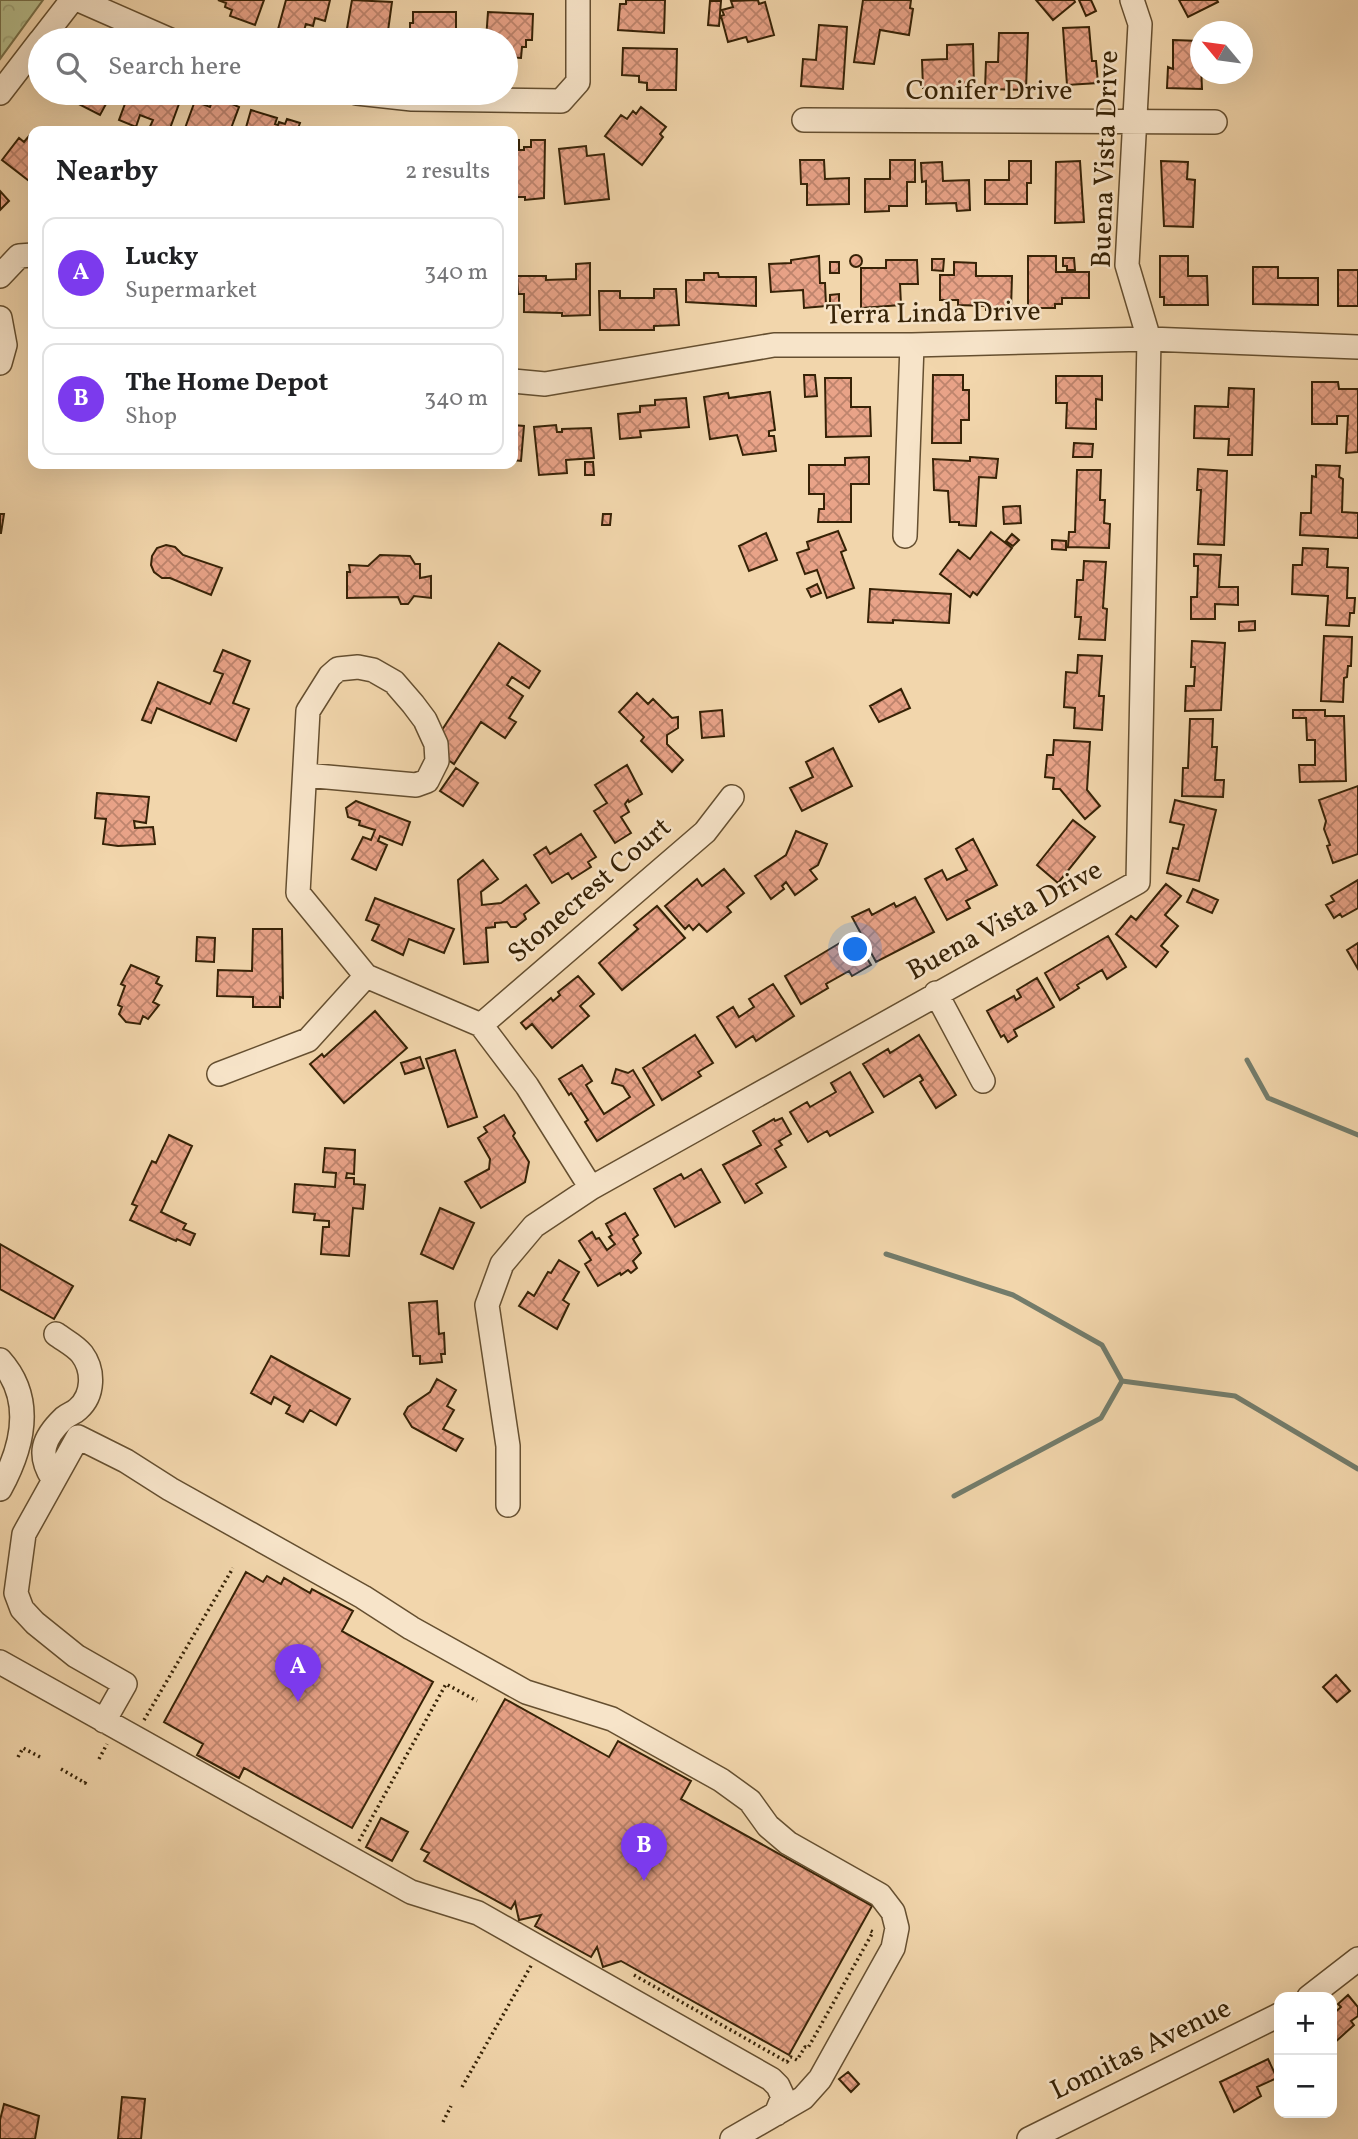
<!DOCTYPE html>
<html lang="en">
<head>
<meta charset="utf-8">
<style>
	:root { --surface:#fff; --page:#f2f2f2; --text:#202124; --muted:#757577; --line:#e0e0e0; --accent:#7c3aed }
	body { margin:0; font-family:Vollkorn,serif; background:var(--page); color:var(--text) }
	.controls { position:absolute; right:21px; bottom:21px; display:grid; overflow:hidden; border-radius:14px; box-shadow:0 7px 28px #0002 }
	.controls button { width:63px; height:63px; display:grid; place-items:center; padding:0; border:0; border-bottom:2px solid var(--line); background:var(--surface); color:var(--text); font:35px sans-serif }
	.compass { position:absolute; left:1190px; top:21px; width:63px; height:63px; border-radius:50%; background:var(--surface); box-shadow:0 7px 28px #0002; rotate:299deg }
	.you { position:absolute; left:856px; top:950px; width:24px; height:24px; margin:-18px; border:5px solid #fff; border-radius:50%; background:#1a73e8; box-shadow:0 0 0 10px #1a73e833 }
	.badge { display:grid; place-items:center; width:46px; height:46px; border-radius:50%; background:var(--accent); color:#fff; font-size:23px; font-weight:700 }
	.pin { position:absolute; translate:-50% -58px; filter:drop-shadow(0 2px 4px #0008) }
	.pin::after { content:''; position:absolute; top:37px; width:24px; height:21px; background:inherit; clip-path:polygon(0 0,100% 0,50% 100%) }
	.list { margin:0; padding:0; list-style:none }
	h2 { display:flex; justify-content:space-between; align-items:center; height:91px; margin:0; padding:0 28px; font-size:30px }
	h2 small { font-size:23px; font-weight:400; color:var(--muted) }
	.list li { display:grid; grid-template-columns:46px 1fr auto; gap:21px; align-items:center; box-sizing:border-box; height:112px; margin:0 14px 14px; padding:0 14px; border:2px solid var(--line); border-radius:14px }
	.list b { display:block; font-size:26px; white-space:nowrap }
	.list p { margin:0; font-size:23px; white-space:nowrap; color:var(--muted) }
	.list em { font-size:23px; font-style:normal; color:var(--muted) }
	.icon { flex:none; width:38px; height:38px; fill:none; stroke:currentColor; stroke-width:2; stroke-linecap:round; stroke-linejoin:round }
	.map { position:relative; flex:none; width:1358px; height:2139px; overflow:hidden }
	.search { position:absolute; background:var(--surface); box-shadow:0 7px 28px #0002; left:28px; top:28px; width:490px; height:77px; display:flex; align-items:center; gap:18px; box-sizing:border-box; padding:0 24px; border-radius:38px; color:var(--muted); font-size:26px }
	.panel { position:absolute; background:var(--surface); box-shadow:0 7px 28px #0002; left:28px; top:126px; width:490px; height:343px; border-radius:14px }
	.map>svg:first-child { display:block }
	.forest { fill:url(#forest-crowns); stroke:#76704a; stroke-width:2 }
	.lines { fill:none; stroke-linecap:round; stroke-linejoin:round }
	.stream { stroke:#737c6b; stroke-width:5 }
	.building { fill:url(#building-cross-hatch); stroke:#362206; stroke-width:2 }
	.minor-casing { stroke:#654f30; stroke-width:26 }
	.path { stroke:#362206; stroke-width:3.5; stroke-dasharray:2 3.5; stroke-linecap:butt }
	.minor { stroke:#f7e4c9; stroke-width:23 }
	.labels { text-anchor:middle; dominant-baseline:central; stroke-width:5; stroke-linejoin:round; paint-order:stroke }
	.street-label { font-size:28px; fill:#362206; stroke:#f7e4c9 }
</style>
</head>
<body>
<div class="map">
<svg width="1358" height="2139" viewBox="0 0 1358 2139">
	<defs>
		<pattern id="forest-crowns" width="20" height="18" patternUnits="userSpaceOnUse" patternTransform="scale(1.75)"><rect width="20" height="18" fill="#b6be8d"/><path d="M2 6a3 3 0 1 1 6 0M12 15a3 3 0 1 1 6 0" fill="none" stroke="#9da378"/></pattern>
		<pattern id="building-cross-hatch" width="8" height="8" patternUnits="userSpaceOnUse" patternTransform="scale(1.75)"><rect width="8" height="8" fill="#e9a388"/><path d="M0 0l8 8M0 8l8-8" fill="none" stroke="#be846d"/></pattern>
	</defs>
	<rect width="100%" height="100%" fill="#f2d6ac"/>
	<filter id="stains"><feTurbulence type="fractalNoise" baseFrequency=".00286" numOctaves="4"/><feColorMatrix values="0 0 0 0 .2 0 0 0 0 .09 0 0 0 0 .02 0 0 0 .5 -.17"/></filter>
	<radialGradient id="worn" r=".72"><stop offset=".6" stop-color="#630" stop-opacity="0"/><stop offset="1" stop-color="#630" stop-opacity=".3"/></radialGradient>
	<path class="forest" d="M0 0H43L0 59Z"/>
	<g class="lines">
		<path class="stream" d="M1247 1060 1268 1098 1358 1135
			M886 1254 1013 1295 1102 1345 1122 1381
			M954 1496 1101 1418 1122 1381 1235 1396 1358 1469"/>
	</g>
	<path class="building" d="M218 0H264L255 25 230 16 232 10 225 7 226 3Z
		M286 0H330L325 21 315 18 313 26 306 24 301 40 277 33Z
		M352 0 392 2 388 31 380 30 379 37 372 36V40H345Z
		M626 0H665L664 33 618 30 620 4H626Z
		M758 0 759 4 765 2 774 35 748 42 746 37 728 42 721 16 724 15 722 10 733 7 731 1Z
		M863 0H911L910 8 913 9 909 35 880 30 874 64 854 62Z
		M1036 0H1074L1075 2 1053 20Z
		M1079 0H1091L1096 11 1086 16Z
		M1179 0H1217L1218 2 1188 17Z
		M710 1H721L719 26 708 25Z
		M413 12H456V40H410V23H413Z
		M488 12 533 14 532 40H526V47H522L521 58 506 57V40H486Z
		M819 25 847 27 843 89 801 86 803 59 816 60Z
		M1089 27 1092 61H1096L1098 83 1067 85 1063 28Z
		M999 33H1028L1026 90 985 89 986 62H998Z
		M1173 40 1200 41 1202 89 1167 88 1168 67 1173 69Z
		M973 44 974 88H923L922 60 947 59V45Z
		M623 48 677 49 676 90H647V83L639 82V76L622 75Z
		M63 93H112L100 115 61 95Z
		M129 93H183L169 131H148L153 120 140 115 136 127 119 120Z
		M214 96 239 107 230 131H184L196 98 203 101 202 104 210 107Z
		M641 107 666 127 660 134 663 137 642 165 605 136 621 115 627 119 633 111 636 114Z
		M251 110 277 118 275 124 278 125 279 122 285 124 287 119 300 123 297 131H245Z
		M29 136 33 138V184L2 160 19 138 24 142Z
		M513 140H519V150H524V147H531V140H545L544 198 525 200V197H513Z
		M586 146 587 156 604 154 609 199 565 204 559 149Z
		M800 160H824L825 179 849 178V204L807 205V184H801Z
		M890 160H915V182H907V206H889V211L865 212V179H890Z
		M1009 161H1031V183H1027V204H985V180H1009Z
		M1080 161 1084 222 1055 223 1056 162Z
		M1161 161 1188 162 1187 179 1195 180 1193 227 1164 226Z
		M942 162 943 181 969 180 970 210 957 211 956 203 926 204V181L922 182 921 163Z
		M0 191 9 201 0 210Z
		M850 261a6 6 0 1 1 12 0a6 6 0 1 1-12 0Z
		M819 256 820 283H825L826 306 804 308 803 290 771 292 769 264 791 263V260Z
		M1028 256H1056V272H1089V298H1062V304H1055V308H1028Z
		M1160 256H1188V276H1207L1208 305H1164V297H1160Z
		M1063 258H1074L1075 270H1067V266H1063Z
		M932 259H944L943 271 932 270Z
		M886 260H917L918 284H900L901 305 861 308V268H886Z
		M830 262H839V273H830Z
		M954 262 976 263V276H1012L1011 310H986V306L958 305V300H940V275H954Z
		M590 263V315L562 316V313L524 312V294H518L517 276H546V280L576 279V264Z
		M1253 267H1278V278H1318V305L1253 304Z
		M1338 270H1358V306H1338Z
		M704 273H718L719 277H756V306L686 302V280H704Z
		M654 289H676L679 325 654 326V330H600L599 291H620V298H654Z
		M839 294V305H830V295Z
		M804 375H815L817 396 805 397Z
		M933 375H963V390H969V420H961V443H932Z
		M1056 376H1102V400L1096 399V429L1066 428 1067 403H1056Z
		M825 378H851V407H870L871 436 826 437Z
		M1312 382H1338L1339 389H1358V452L1346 453 1348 416H1337V424H1312Z
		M1229 388 1254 389 1252 455H1228L1229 439 1194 438 1195 406 1228 407Z
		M770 392 775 430 769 431V436H774L776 451 743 455 737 435 710 439 704 397 728 393 729 398Z
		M686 398 689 427 640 431 641 437 620 439 618 414 640 412V406L655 405V400Z
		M513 425 524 426 521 461 513 460Z
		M556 425 557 432H562V429L591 428 594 458 566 460 567 473 539 475 534 427Z
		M1074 443 1093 444 1092 457H1073Z
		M869 457V484H851V522H818L819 509H824V494H809V465H845V458Z
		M970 457 998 459 996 478 979 477 976 526 959 525V522H950L948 491 934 490 933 459 970 461Z
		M585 462H593L594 475H585Z
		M1316 465 1340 466 1339 477 1343 479 1342 512 1358 513V538L1300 535 1301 513H1311L1312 476 1316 477Z
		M1198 469 1227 471 1224 545 1198 544 1201 490H1197Z
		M1077 470H1101L1100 500H1105L1104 523 1110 524 1109 548 1068 547 1069 532H1075Z
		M1020 506 1021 523 1004 524 1003 507Z
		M0 514H4L1 533H0Z
		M603 514H611L610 525H602Z
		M838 531 846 550 841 552 854 588 827 598 817 570 805 574 797 553 809 549 807 542Z
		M991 532 1012 548 977 595 973 592 970 597 940 574 958 550 970 559Z
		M766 533 777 560 749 571 739 546Z
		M1012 534 1019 540 1013 546 1006 541Z
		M1052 540 1066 541V550L1052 549Z
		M166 545 175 547 183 555 222 568 211 595 170 578H162L154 572 151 565 152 556 157 548Z
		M1303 548 1328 549 1327 567 1348 568 1347 598H1355L1354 613H1350L1349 626 1326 625 1328 596 1292 594 1293 565H1302Z
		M1194 554 1221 555 1219 587H1238V605L1215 604V619H1191V597H1197L1198 566H1194Z
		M380 555 410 556 415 564H420V578L431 576V598L414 596 408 604H401L398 597 347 598V572H350L349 565 368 566Z
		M1084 561 1106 562 1103 608 1107 609 1105 640 1079 639 1081 617H1075L1077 580H1083Z
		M817 584 821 593 811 597 807 589Z
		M870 589 951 594 949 623 893 620V623L868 622Z
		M1255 621V630L1239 631V622Z
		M1324 636 1352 637 1351 666H1348L1347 677 1344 678 1343 702 1321 701Z
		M1192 641 1225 643 1221 710 1185 711 1186 686H1194L1195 667H1191Z
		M499 643 540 671 529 688 512 677 507 685 523 696 509 718 516 722 505 738 481 722 454 764 438 753V736Z
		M223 650 250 661 233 703 249 709 236 741 157 708 151 723 142 720 158 682 210 704 223 674 214 671Z
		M1078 655 1102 656 1099 696H1104L1102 730 1074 728 1075 708 1064 707 1066 672 1077 673Z
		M901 689 910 708 879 722 870 706Z
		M637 693 648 704 653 699 672 718 678 717V728L667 735V744L683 760 672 772 641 741 644 737 619 712Z
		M722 710 724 736 702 738 700 712Z
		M1293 710H1325V716H1344L1346 781 1300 782 1299 765H1315V740H1307L1306 718H1293Z
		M1190 719H1213L1212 747H1217L1215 780H1224L1223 797 1182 796 1183 768H1188Z
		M1054 740 1090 742 1087 790 1100 806 1085 819 1060 789H1053L1054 778 1045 777 1047 755H1053Z
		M833 748 852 786 802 811 790 788 813 777 806 762Z
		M627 765 642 794 629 802 628 800 625 804 629 812 621 817 631 833 615 843 594 811 607 803 595 785Z
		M456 768 478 783 463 806 440 791Z
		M1358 786V854L1333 863 1327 846 1330 845 1324 829 1326 821 1319 800Z
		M97 793 149 797 146 823 134 821 135 828 153 827 155 844 118 846 103 844 106 819 95 818Z
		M1175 800 1216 810 1199 881 1167 873 1173 848 1178 849 1184 825 1170 822Z
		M356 801 410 822 402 845 380 836 378 841 387 845 376 870 352 859 363 837 371 840 375 830 359 825 360 821 348 817 346 808Z
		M1073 820 1095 837 1058 883 1037 865Z
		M796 831 827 844 818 865 810 870 817 879 795 895 786 882 782 886 784 889 771 899 755 876 786 855Z
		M581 834 596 857 588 862 591 867 572 879 568 873 552 883 534 855 546 847 550 854Z
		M973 839 997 885 966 901 970 908 947 920 925 879 942 870 947 880 967 870 956 849Z
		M483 860 498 879 481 892 482 905 501 903 526 885 539 903 524 914 526 919 516 927H511L507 922 495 923V927L486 928 488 962 464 964 458 880Z
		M724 869 744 893 727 907 731 912 707 932 699 924 693 930 689 925 685 929 665 906 697 879 702 886Z
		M1358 880V908L1342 917 1340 914 1334 918 1326 905 1334 901 1331 896Z
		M1166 884 1181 896 1165 915 1178 926 1161 946 1168 952 1156 967 1116 934 1131 916 1136 920Z
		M1193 889 1218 900 1212 913 1187 902Z
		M915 897 934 932 876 962 852 917 869 909 872 915 894 903 896 907Z
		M375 898 454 929 444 953 409 939 403 955 372 940 379 925 366 920Z
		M657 906 685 938 622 990 599 963 638 929 634 925Z
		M253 929H282L283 998 280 997V1007H253V997L217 996 218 970 252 971Z
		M853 935 871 965 852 976 849 971 826 984 828 988 801 1004 785 976Z
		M1108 936 1126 967 1107 979 1102 970 1077 985 1079 988 1060 1000 1045 973Z
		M197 937 215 938 214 962 196 961Z
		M1358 943V969L1347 950Z
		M131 965 159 977 156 983 162 986 153 1002 159 1005 148 1019 143 1016 140 1024 126 1022 119 1014 122 1007 118 1005 125 986 121 984Z
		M578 976 594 994 580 1006 589 1016 552 1048 532 1024 526 1029 521 1023 551 998 553 1001 560 995 558 992Z
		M1037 978 1054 1007 1014 1030 1017 1036 1008 1042 1004 1035 1001 1037 987 1011 1014 996 1016 1000 1021 997 1017 990Z
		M773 984 794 1016 756 1041 753 1036 736 1047 717 1017 733 1007 739 1017 754 1007 749 999Z
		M375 1011 407 1048 344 1103 310 1064 322 1054 324 1057Z
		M695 1035 713 1063 698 1072 701 1076 662 1100 643 1068Z
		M919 1035 956 1095 936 1108 920 1082 923 1080 920 1075 884 1097 863 1064 888 1049 890 1053Z
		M455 1050 477 1117 448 1127 426 1059Z
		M420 1057 424 1068 405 1074 401 1063Z
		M582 1065 592 1081 586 1085 604 1114 630 1097 623 1086 612 1083 616 1069 628 1073 633 1070 654 1105 597 1141 585 1122 588 1120 571 1093 569 1095 559 1079Z
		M850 1072 873 1112 830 1136 827 1131 808 1142 790 1112 807 1102 810 1107 836 1092 831 1083Z
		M504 1115 515 1133 513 1136 529 1162 525 1182 481 1208 465 1182 489 1169 490 1159 478 1138 487 1132 484 1127Z
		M782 1118 791 1134 779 1141 782 1145 775 1149 786 1167 756 1184 762 1193 745 1203 723 1165 761 1145 753 1131 774 1119 775 1121Z
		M169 1135 192 1146 161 1212 186 1224 183 1229 195 1234 190 1245 177 1239 176 1241 130 1220 137 1206 132 1204 152 1161 156 1163Z
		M325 1148 355 1150 354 1174 347 1173 346 1178H354V1184L365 1185 363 1209 353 1208 349 1256 321 1254 323 1227H329V1221L314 1220 315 1214 293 1212 295 1184 335 1187 336 1173 323 1172Z
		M701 1169 720 1202 675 1227 654 1189 681 1174 684 1179Z
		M440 1208 474 1223 453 1269 421 1254Z
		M625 1213 638 1235 633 1239 641 1253 633 1261 637 1268 631 1273 628 1270 621 1275 620 1273 598 1286 585 1264 591 1260 579 1241 592 1232 596 1239 599 1238 607 1250 615 1244 609 1237 612 1235 606 1224Z
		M0 1244 73 1286 54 1319 0 1289Z
		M559 1260 579 1272 563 1300 569 1304 557 1329 519 1306 528 1292 534 1296 548 1272 551 1273Z
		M437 1301 439 1334 444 1333 445 1354H441L442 1362 420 1364V1356H413L409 1303Z
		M271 1356 350 1399 336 1425 310 1410 303 1422 286 1413 290 1406 274 1397 271 1404 251 1393Z
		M437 1379 456 1390 447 1406 454 1410 443 1429 463 1439 456 1451 412 1427 404 1414 408 1407 430 1392Z
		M246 1572 263 1582 267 1576 281 1584 284 1578 310 1593 312 1589 353 1611 342 1631 433 1682 352 1828 244 1768 239 1778 197 1755 203 1744 164 1722Z
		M1336 1675 1350 1691 1337 1702 1323 1687Z
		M505 1699 609 1757 618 1741 691 1781 681 1799 872 1906 789 2055 621 1961 603 1967 597 1947 591 1957 535 1926 541 1915 519 1920 515 1902 511 1909 424 1861 429 1853 421 1849Z
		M381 1818 408 1832 392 1861 366 1847Z
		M1348 1995 1358 2007V2016L1351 2021 1354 2025 1332 2045V2015L1341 2007 1338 2004Z
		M1268 2059 1277 2078 1257 2087 1261 2096 1234 2112 1220 2082Z
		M848 2072 859 2084 851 2092 839 2079Z
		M122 2097 145 2099 141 2139H118Z
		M4 2104 39 2116 35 2139H0V2120Z"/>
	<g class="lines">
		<g class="minor-casing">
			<path id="minor" d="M79 0 170 40
				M41 40 72 0
				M0 93 40 41
				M357 93 412 99 561 101 578 82V0
				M804 120 1215 122
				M0 276 19 256 33 255
				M0 318 5 345 0 363
				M513 381 545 384 774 345H912L1149 339 1358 347
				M905 536 912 345
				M305 775 416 785 427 781 437 761 436 744 425 720 413 704 394 682 373 670 358 667 338 669 330 676 308 711 298 893 366 976 481 1025 527 1086 591 1188
				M936 993 983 1081
				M481 1025 705 832 732 797
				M219 1074 308 1040 366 976
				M0 1360C35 1399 23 1447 0 1489
				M53 1479C37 1454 43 1438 64 1418 69 1414 74 1413 78 1409 94 1395 94 1370 82 1354 76 1346 64 1340 56 1334
				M508 1505V1446L487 1305 502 1264 534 1226 591 1188 1138 882 1149 339 1127 265 1140 24 1132 0
				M0 1662 411 1892 478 1913 771 2079 778 2086 783 2097 776 2114
				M104 1721 125 1684 76 1656 35 1623 22 1609 16 1593 24 1534 78 1437 126 1461 170 1489 363 1597 411 1628 526 1692 612 1719 721 1780 750 1801 768 1826 788 1843 880 1895 893 1912 897 1928 893 1948 820 2079 803 2098 732 2139
				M1309 1997 1358 1959
				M1029 2139 1279 2015"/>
		</g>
		<path class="path" d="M144 1720 233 1568
			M18 1757 23 1748 40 1757
			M99 1759 107 1744
			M61 1769 85 1783 87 1779
			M359 1841 446 1684 477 1701
			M634 1975 787 2062 791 2057 797 2060 805 2047 808 2048 873 1932 869 1930
			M462 2087 532 1964
			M443 2122 451 2106"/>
		<use href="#minor" class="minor"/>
	</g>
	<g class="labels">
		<g class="street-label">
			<text x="989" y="91">Conifer Drive</text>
			<text transform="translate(1106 159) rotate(-88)">Buena Vista Drive</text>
			<text transform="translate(933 314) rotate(-1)">Terra Linda Drive</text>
			<text transform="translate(590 891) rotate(-41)">Stonecrest Court</text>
			<text transform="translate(1005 921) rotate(-29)">Buena Vista Drive</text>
			<text transform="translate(1141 2050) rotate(-26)">Lomitas Avenue</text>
		</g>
	</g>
	<rect width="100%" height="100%" filter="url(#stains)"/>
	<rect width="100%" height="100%" fill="url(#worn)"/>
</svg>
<div class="controls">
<button>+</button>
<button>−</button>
</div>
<svg class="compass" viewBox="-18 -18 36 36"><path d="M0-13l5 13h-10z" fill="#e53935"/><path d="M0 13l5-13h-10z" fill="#757577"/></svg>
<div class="you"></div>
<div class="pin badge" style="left:298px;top:1702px">A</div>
<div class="pin badge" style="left:644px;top:1881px">B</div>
<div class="search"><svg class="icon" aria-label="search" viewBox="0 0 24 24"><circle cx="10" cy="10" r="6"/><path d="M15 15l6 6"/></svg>Search here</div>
<section class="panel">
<h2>Nearby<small>2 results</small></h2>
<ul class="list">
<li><span class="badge">A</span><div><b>Lucky</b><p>Supermarket</p></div><em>340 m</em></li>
<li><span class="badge">B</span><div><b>The Home Depot</b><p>Shop</p></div><em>340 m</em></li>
</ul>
</section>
</div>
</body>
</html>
